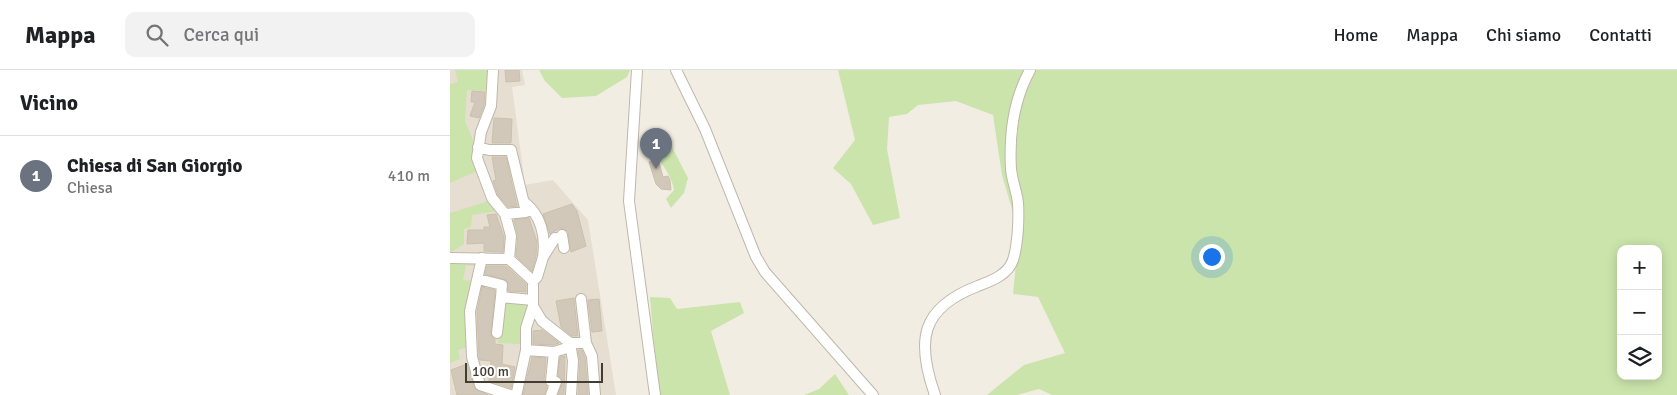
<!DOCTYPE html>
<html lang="it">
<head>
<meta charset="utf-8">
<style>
	:root { --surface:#fff; --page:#f2f2f2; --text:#202124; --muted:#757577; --line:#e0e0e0; --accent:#b45309 }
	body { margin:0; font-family:Signika,sans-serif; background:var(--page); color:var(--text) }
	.controls { position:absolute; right:15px; bottom:15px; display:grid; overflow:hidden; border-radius:10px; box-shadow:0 2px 12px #0003 }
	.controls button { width:45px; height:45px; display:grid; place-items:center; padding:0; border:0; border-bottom:1px solid var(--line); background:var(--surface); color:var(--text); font:25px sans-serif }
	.scale { position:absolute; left:15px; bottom:12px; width:138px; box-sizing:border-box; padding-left:5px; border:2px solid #423c33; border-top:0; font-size:14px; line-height:18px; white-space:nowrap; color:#423c33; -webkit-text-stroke:4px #fff; paint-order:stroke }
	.you { position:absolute; left:761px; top:186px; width:18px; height:18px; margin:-12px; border:4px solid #fff; border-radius:50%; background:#1a73e8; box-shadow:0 0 0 8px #1a73e833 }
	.badge { display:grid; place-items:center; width:32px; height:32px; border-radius:50%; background:var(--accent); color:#fff; font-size:16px; font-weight:700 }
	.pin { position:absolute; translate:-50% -41px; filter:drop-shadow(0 1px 2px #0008) }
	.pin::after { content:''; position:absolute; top:26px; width:18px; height:15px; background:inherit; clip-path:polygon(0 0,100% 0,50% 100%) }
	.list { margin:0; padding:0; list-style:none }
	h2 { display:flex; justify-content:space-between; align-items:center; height:65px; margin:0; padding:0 20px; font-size:21px }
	h2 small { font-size:16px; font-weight:400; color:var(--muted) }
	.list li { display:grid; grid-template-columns:32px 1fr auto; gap:15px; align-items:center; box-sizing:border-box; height:80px; padding:0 20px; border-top:1px solid var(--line) }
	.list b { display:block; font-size:19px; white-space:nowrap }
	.list p { margin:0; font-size:16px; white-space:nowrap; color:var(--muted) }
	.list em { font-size:16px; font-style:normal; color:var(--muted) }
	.icon { flex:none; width:28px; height:28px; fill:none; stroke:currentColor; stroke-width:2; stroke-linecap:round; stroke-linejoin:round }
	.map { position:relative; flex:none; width:1227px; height:325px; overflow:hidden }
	header { display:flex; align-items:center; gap:30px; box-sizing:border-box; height:70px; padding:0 25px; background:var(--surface); border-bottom:1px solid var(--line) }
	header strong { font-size:24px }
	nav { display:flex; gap:28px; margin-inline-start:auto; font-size:18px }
	.search { width:350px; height:45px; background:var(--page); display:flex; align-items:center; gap:12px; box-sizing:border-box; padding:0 18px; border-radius:10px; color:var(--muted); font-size:19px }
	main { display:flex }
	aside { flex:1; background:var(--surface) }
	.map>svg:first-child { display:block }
	.residential { fill:#e5ded1 }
	.green { fill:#cbe4ac; fill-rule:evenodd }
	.building { fill:#d2c8b9; stroke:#ccc0ac }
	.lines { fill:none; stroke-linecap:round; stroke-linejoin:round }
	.minor-casing { stroke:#bfb7a9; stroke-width:12 }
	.minor { stroke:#fff; stroke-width:10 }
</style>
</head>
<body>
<header>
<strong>Mappa</strong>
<div class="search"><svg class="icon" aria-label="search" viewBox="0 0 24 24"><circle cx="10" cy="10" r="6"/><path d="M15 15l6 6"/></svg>Cerca qui</div>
<nav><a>Home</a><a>Mappa</a><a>Chi siamo</a><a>Contatti</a></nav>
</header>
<main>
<aside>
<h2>Vicino<small></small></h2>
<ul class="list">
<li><span class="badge" style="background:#6b7280">1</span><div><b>Chiesa di San Giorgio</b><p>Chiesa</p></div><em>410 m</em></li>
</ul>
</aside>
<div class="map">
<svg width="1227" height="325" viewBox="0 0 1227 325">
	<rect width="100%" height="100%" fill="#f1ede3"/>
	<path class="residential" d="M0 0H72L75 15 62 17 75 115 103 110 138 150 166 325H0Z"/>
	<path class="green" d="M5 0H40L39 21 17 20 15 51 25 75 27 101 0 113V14L8 12Z
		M89 0H180L177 7 146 26 112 28 95 11Z
		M388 0H1227V325H602L589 319 567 325H537L574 295 615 283 588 227 563 224 569 163 552 105 543 45 506 31 468 35 457 44 439 47 437 79 450 148 423 155 401 114 383 98 405 70ZM1171 179H1208V306H1171Z
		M222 77 238 108 234 123 221 138 216 129 224 120C222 106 212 95 205 82Z
		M39 131 48 141 22 145 21 157 14 159V174L0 183V143Z
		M0 191 25 193 27 196 16 195 13 210 26 211 18 277 8 280 10 289 0 293Z
		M200 227 220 228 227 239 290 232 294 243 261 261 280 325H208Z
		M52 229 78 231 71 274 48 273Z
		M385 304 399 325H354L369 319Z"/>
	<path class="building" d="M55 0H69L70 11 56 12Z
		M22 21 35 22 34 35 29 48 20 46 25 32H21Z
		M44 48 62 49 61 73H42Z
		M42 87H56L67 136 58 137 48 125 43 111 46 110Z
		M208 89 213 107 218 106 220 110 221 120 211 119 206 114 199 92Z
		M122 134 127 141 136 176 121 182 118 161 110 158 100 164 93 144Z
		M46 144 54 167 53 182 34 181V173L17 174 18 160H34V157H40L37 145Z
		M79 148 87 172 86 186 82 201 66 186 68 166 64 150Z
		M37 196H56L76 214V222L58 221 56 210 35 204Z
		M32 217 45 220 41 265 45 270V274L53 275 52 294 65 297 61 318 39 311 41 291 30 290 29 286 27 242Z
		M124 228V230L128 266H122L111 257 106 231Z
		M149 229 152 261 142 262 138 230Z
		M92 260 109 273 103 275 83 274V261Z
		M128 280H132L135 288 138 325H128L130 291Z
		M115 286 114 325H108L113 311 108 306 110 287Z
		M82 287 96 288 94 310 97 316 94 325H73Z
		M17 294 25 319 38 325H7L1 300Z"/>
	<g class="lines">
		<g class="minor-casing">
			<path id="minor" d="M43 0 41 36 31 62 27 88 42 128 55 144 61 166 59 189 83 211V236L76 258V280L67 322 64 325
				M187 0 179 131 205 325
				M226 0 255 59 306 187 315 202 423 325
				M28 77 39 80H61L76 142 55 144
				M74 132C91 145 96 166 93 187
				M112 165 114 178
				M0 188 59 189
				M32 188 20 241 22 287 30 315 60 325
				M28 209 52 215 51 227 83 230
				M83 211 87 207 93 187 105 168
				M131 229 136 273
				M83 236 92 251 120 273
				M47 263 51 227
				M120 273H136L142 286 145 325
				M120 273 123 291 121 325
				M76 280 104 282 120 277
				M101 325 106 312 101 311 104 282
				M485 325C466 271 470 238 528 216 541 211 558 205 563 190 568 174 569 149 568 133 567 122 562 111 561 99 559 64 563 31 580 0"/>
		</g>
		<use href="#minor" class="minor"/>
	</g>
</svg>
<div class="controls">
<button>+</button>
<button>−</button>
<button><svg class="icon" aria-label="layers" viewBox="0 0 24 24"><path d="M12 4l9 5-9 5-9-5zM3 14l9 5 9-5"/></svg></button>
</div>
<div class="scale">100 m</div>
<div class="you"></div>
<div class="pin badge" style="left:206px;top:99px;background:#6b7280">1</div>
</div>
</main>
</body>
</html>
